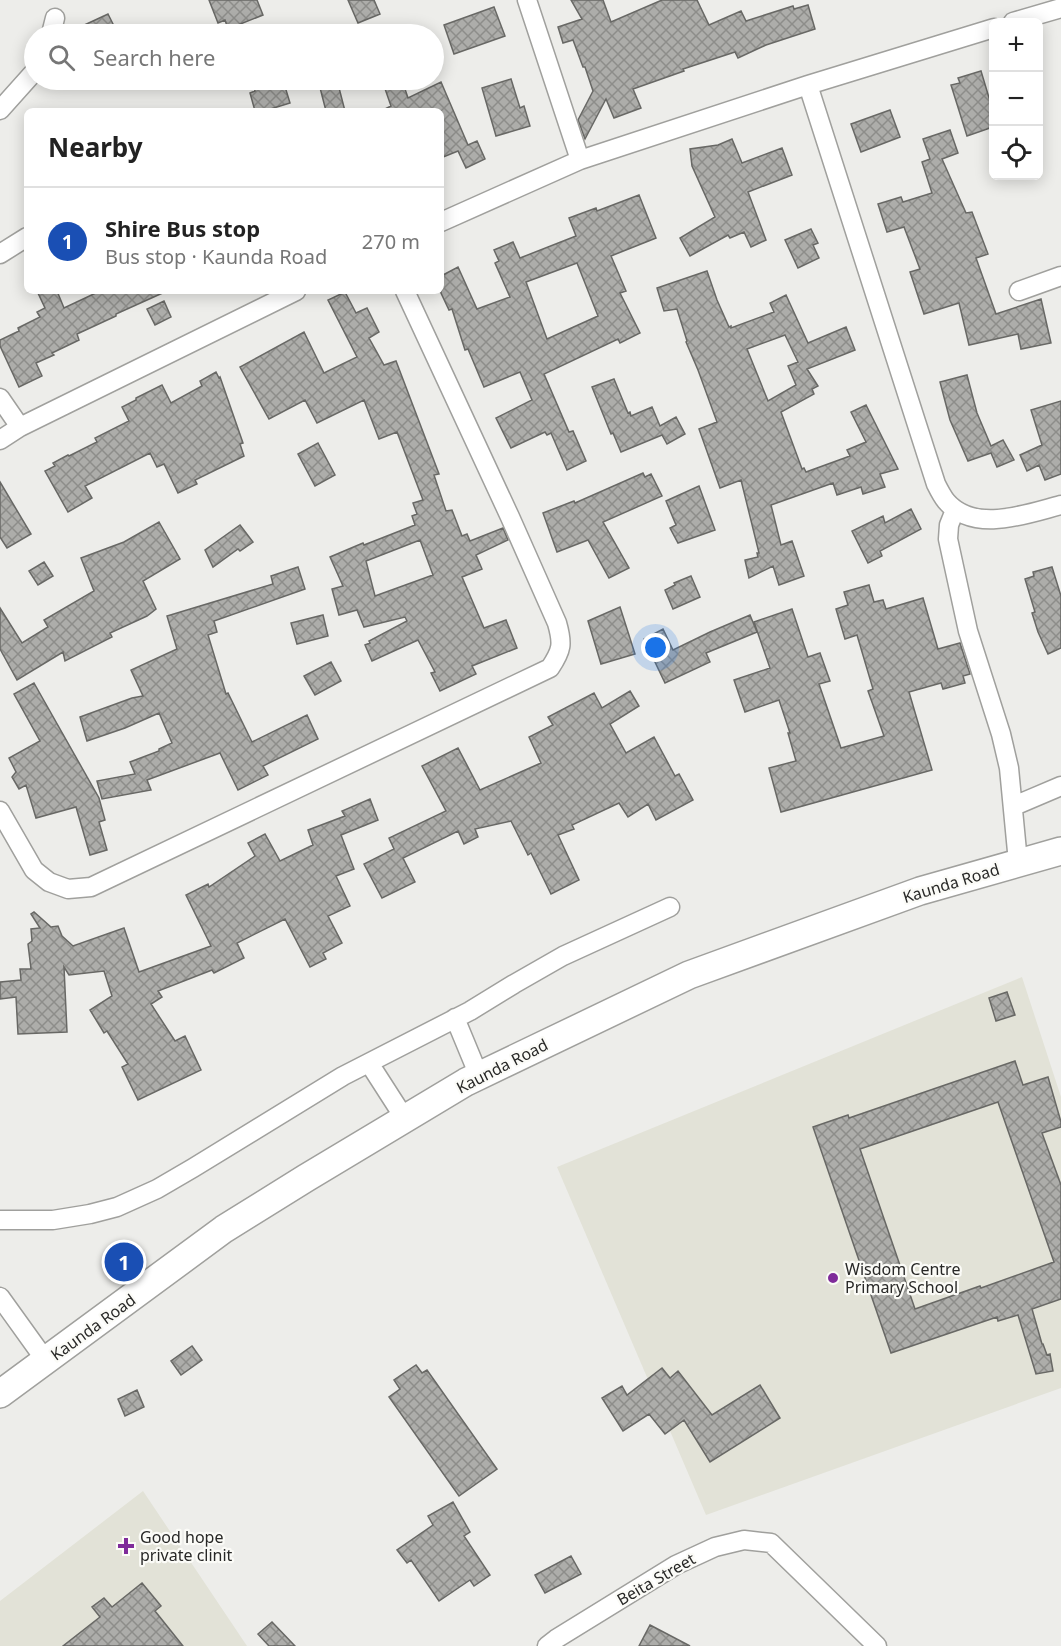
<!DOCTYPE html>
<html lang="en">
<head>
<meta charset="utf-8">
<style>
	:root { --surface:#fff; --page:#f2f2f2; --text:#222; --muted:#767676; --line:#e0e0e0; --accent:#7f2b9a }
	body { margin:0; font-family:"Noto Sans",sans-serif; background:var(--page); color:var(--text) }
	.controls { position:absolute; right:18px; top:18px; display:grid; overflow:hidden; border-radius:9px; box-shadow:0 3px 15px #0003 }
	.controls button { width:54px; height:54px; display:grid; place-items:center; padding:0; border:0; border-bottom:2px solid var(--line); background:var(--surface); color:var(--text); font:30px sans-serif }
	.you { position:absolute; left:656px; top:648px; width:21px; height:21px; margin:-15px; border:4px solid #fff; border-radius:50%; background:#1a73e8; box-shadow:0 0 0 9px #1a73e833 }
	.badge { display:grid; place-items:center; width:39px; height:39px; border-radius:50%; background:var(--accent); color:#fff; font-size:20px; font-weight:700 }
	.pin { position:absolute; translate:-50% -50%; border:3px solid #fff; box-shadow:0 2px 6px #0006 }
	.list { margin:0; padding:0; list-style:none }
	h2 { display:flex; justify-content:space-between; align-items:center; height:78px; margin:0; padding:0 24px; font-size:26px }
	h2 small { font-size:20px; font-weight:400; color:var(--muted) }
	.list li { display:grid; grid-template-columns:39px 1fr auto; gap:18px; align-items:center; box-sizing:border-box; height:108px; padding:0 24px; border-top:2px solid var(--line) }
	.list b { display:block; font-size:22px; white-space:nowrap }
	.list p { margin:0; font-size:20px; white-space:nowrap; color:var(--muted) }
	.list em { font-size:20px; font-style:normal; color:var(--muted) }
	.icon { flex:none; width:33px; height:33px; fill:none; stroke:currentColor; stroke-width:2; stroke-linecap:round; stroke-linejoin:round }
	.map { position:relative; flex:none; width:1061px; height:1646px; overflow:hidden }
	.search { position:absolute; background:var(--surface); box-shadow:0 3px 15px #0003; left:24px; top:24px; width:420px; height:66px; display:flex; align-items:center; gap:15px; box-sizing:border-box; padding:0 21px; border-radius:33px; color:var(--muted); font-size:22px }
	.panel { position:absolute; background:var(--surface); box-shadow:0 3px 15px #0003; left:24px; top:108px; width:420px; height:186px; border-radius:9px }
	.map>svg:first-child { display:block }
	.built { fill:#e2e2d7 }
	.building { fill:url(#building-cross-hatch); stroke:#686865; stroke-width:1.5; fill-rule:evenodd }
	.lines { fill:none; stroke-linecap:round; stroke-linejoin:round }
	.minor-casing { stroke:#a0a09d; stroke-width:21 }
	.secondary-casing { stroke:#a0a09d; stroke-width:30 }
	.minor { stroke:#fff; stroke-width:18 }
	.secondary { stroke:#fff; stroke-width:27 }
	.poi-dot { fill:#7f2b9a; stroke:#fbfbf7; stroke-width:2 }
	.labels { text-anchor:middle; dominant-baseline:central; stroke-width:4.5; stroke-linejoin:round; paint-order:stroke }
	.street-label { font-size:16px; fill:#282827; stroke:#fbfbf7 }
	.poi-label { font-size:16px; fill:#282827; stroke:#fbfbf7; text-anchor:start }
</style>
</head>
<body>
<div class="map">
<svg width="1061" height="1646" viewBox="0 0 1061 1646">
	<defs>
		<pattern id="building-cross-hatch" width="8" height="8" patternUnits="userSpaceOnUse" patternTransform="scale(1.5)"><rect width="8" height="8" fill="#adadaa"/><path d="M0 0l8 8M0 8l8-8" fill="none" stroke="#8d8d8a"/></pattern>
	</defs>
	<rect width="100%" height="100%" fill="#ededea"/>
	<path class="built" d="M1022 977 1061 1097V1388L706 1515 557 1167Z
		M143 1491 247 1646H0V1601Z"/>
	<path class="building" d="M209 0H257L263 15 228 29 225 20 218 23Z
		M348 0H374L380 14 358 23Z
		M571 0H603L611 22 662 0H697L709 25 741 11 746 21 793 6 794 9 808 5 815 29 766 45 738 58 735 52 683 69 684 71 633 89 641 108 614 118 606 99 585 139 578 120 593 91 585 67H583L573 40 563 43 558 27 582 19Z
		M494 7 505 36 454 54 444 25Z
		M108 14 118 34H65Z
		M981 71 993 111V127L967 136 951 85 960 83 958 78Z
		M511 79 520 108 524 106 530 126 496 136 482 88Z
		M252 80H283L290 103 264 111H255L250 93 255 91Z
		M318 80H337L345 111H326Z
		M382 80H402L408 98 441 82 468 145 477 141 485 159 466 168 458 151 441 158V111H381L391 106Z
		M890 110 900 137 861 152 851 124Z
		M950 130 958 153 942 159 966 213 972 212 988 254 976 258 996 314 1041 299 1051 343 1021 349 1018 334 969 345 959 303 924 314 910 272 920 269 904 227 887 232 878 204 901 197 903 202 932 193 922 162 930 159 923 139Z
		M732 139 742 163 782 148 792 175 748 192 766 240 751 247 744 232 730 238 728 235 690 256 680 238 715 217 692 166 690 149 718 145Z
		M639 195 656 238 611 256 626 291 620 293 640 333 620 343 618 339 544 374 569 432 573 431 586 461 567 470 551 433 547 435 545 432 511 448 496 418 532 400 520 372 484 387 468 349 465 350 452 309 449 310 441 293V276L458 267 477 309 510 297 495 263 499 261 494 250 513 242 520 258 576 236 569 218 596 208 597 211ZM577 263 598 316 547 339 526 282Z
		M811 229 818 243 813 245 819 258 798 268 785 240Z
		M707 271 717 300 729 327 731 326V328L774 312 770 303 786 295 808 343 846 327 855 350 807 369 818 386 812 389 814 394 781 412 802 469 804 468 806 472 850 456 847 450 866 442 851 412 866 405 898 469 880 474 885 487 863 494 861 487 837 495 833 483 771 505 781 545 792 541 804 576 779 585 773 566 749 578 745 560 758 557 757 553H759L741 480 720 488 699 429 717 422 698 370 686 342 687 341 677 309 664 311 657 288ZM785 335 798 362 788 366 796 385 768 401 747 349Z
		M37 291H57L64 308 100 291H167L116 314V316L77 334 79 340 52 353 54 355 36 363 42 376 19 387 0 346V340L19 331 18 328 40 317 37 312 45 308Z
		M345 292 356 313 367 308 379 332 369 338 384 365 396 361 439 474 434 475 446 511 452 510 462 536 467 534 470 541 503 528 508 540 476 555 482 569 462 577 484 628 506 620 517 648 472 666 476 674 440 691 431 673 435 672 418 640 372 661 365 645 370 643 369 641 407 621 405 617 364 627 357 610 339 615 332 589 343 586 330 557 363 543 364 545 415 525 412 516 417 514 413 503 423 500 397 432 379 439 364 400 317 423 305 400 269 419 240 367 304 332 324 373 357 357 328 300ZM420 540 433 575 375 596 366 561Z
		M164 301 171 317 155 325 147 309Z
		M216 372 219 378 220 377 243 443 240 444 244 456 195 480 197 484 178 493 164 464 157 467 150 453 85 486 92 498 68 512 45 471 55 466 53 463 68 455 69 456 97 442 95 438 129 421 122 407 136 400V398L162 385 171 403 202 386 200 381Z
		M967 375 977 413 991 446 1003 440 1014 460 997 467 991 453 968 461 950 420 940 382Z
		M614 379 628 413 630 412 631 416 652 407 660 426 676 417 685 434 667 444 662 435 621 452 613 433 611 434 592 387Z
		M1061 401V474L1045 480 1039 465 1027 471 1020 455 1042 445 1031 410Z
		M318 443 335 475 315 486 298 454Z
		M643 473 645 477 651 474 662 496 603 522 629 568 609 578 588 540 557 552 543 513 574 501 575 503Z
		M0 482 31 534 7 548 0 537Z
		M699 486 715 530 678 543 670 528 676 525 666 501Z
		M911 509 921 529 880 551 882 556 868 563 852 531 883 516 885 523Z
		M159 522 180 559 143 581 156 609 147 616 110 633 112 637 65 661 63 652 17 680 0 649V608L22 643 48 627 44 620 94 591 81 558 124 542Z
		M240 525 253 542 240 551 238 549 213 567 205 550Z
		M44 562 53 576 38 585 29 571Z
		M298 567 305 589 214 621 217 632 208 635 226 694 228 693 252 742 307 715 318 739 263 766 268 775 238 790 220 753 147 780 151 790 102 799 97 781 135 774 130 762 159 751V749L172 743 159 713 125 728 87 741 80 717 132 698 143 696 131 670 177 649 167 616 273 584 271 576Z
		M1052 567 1061 596V648L1048 654 1038 632 1032 613 1035 612 1025 579 1034 576 1033 572Z
		M691 576 700 597 673 609 665 590 675 585 674 583Z
		M869 585 874 602 883 600 886 609 923 598 938 649 960 643 970 674 963 676 965 683 943 689 941 683 909 692 932 770 781 812 769 768 796 761 788 733H790L779 700 745 712 734 680 770 668 754 622 792 609 808 657 820 653 830 681 819 684 841 748 884 736 868 691 873 689 857 635 845 639 836 609 848 605 844 592Z
		M620 607 635 654 601 664 588 621Z
		M323 615 328 636 297 644 291 623Z
		M750 615 757 632 706 653 710 662 665 683 644 639 663 629 673 650 710 632Z
		M331 662 341 681 315 695 304 676Z
		M34 683 99 798 105 820 99 822 107 850 90 855 76 807 36 818 26 785 19 789 12 777 16 772 9 758 40 741 14 694Z
		M630 691 639 706 610 724 626 753 654 737 675 776 679 774 693 800 656 820 648 804 628 817 619 803 572 825 574 829 558 835 579 880 551 894 531 853 528 855 511 821 475 829 478 837 464 844 458 831 403 858 415 882 382 898 364 864 394 849 389 838 446 811 422 766 458 748 480 790 541 763 529 737 553 725 548 717 594 693 602 708Z
		M370 799 378 820 341 835 354 869 336 876 350 906 328 916 342 943 323 953 326 959 310 967 285 919 237 943 244 958 214 973 212 970 158 991 162 997 151 1004 175 1041 185 1036 201 1070 138 1100 122 1067 128 1064 107 1031 104 1033 90 1010 112 996 104 971 69 975 64 967 67 1032 18 1034 16 997 0 999V982L21 980 20 969H31L28 944 32 941 31 929 40 928 31 914 34 912 51 927 58 926 62 936 73 946 124 928 139 972 211 946 186 895 208 884 209 887 255 856 248 843 265 834 280 861 313 845 308 830 345 816 342 811Z
		M1007 992 1015 1015 996 1021 989 998Z
		M1015 1061 1023 1085 1048 1077 1061 1122V1127L1042 1133 1061 1185V1299L1032 1309 1042 1344H1043L1047 1355 1050 1354 1053 1371 1036 1374 1018 1315 998 1321 997 1317 891 1353 813 1127 848 1115 849 1118ZM998 1102 1054 1262 981 1288 980 1286 915 1309 860 1149Z
		M192 1346 202 1360 181 1375 171 1361Z
		M416 1365 422 1373 427 1370 497 1469 459 1496 389 1397 400 1389 394 1380Z
		M662 1368 670 1378 678 1371 712 1415 760 1385 780 1418 710 1462 684 1420 665 1434 649 1414 623 1431 602 1398 622 1386 627 1395Z
		M137 1390 144 1407 125 1416 118 1399Z
		M453 1502 470 1532 464 1536 490 1575 474 1586 470 1580 439 1601 411 1560 407 1563 397 1550 433 1525 428 1516Z
		M571 1556 581 1574 545 1593 535 1575Z
		M142 1583 161 1606 155 1611 183 1646H63L100 1617 92 1607 104 1598 112 1607Z
		M272 1622 295 1646H269L258 1634Z
		M650 1625 690 1646H639Z"/>
	<g class="lines">
		<g class="minor-casing">
			<path id="minor" d="M527 0 580 160
				M1013 22 1061 8
				M51 34 55 18
				M808 85 936 484C939 490 942 496 946 501 974 534 1026 514 1061 505
				M0 110 34 72
				M441 222 580 160 808 85 994 28
				M0 254 27 237
				M1019 291 1061 276
				M0 398 20 427
				M0 440 20 427 296 291
				M955 510 949 525 948 539 968 631 1001 734 1009 768 1018 862
				M1014 806 1061 786
				M0 811 34 870 49 882 68 889 91 887 550 668C562 650 563 644 557 623L510 517 405 291
				M455 1018 479 1076
				M369 1063 405 1119
				M0 1220H53L90 1214 117 1207 157 1189 193 1168 343 1076 470 1011 514 984 563 956 670 907
				M0 1297 46 1361
				M547 1646 556 1639 676 1565 715 1547 744 1540 771 1543 877 1646"/>
		</g>
		<g class="secondary-casing">
			<path id="secondary" d="M0 1394 224 1229 306 1178 466 1082 689 975 920 891 1061 851"/>
		</g>
		<use href="#minor" class="minor"/>
		<use href="#secondary" class="secondary"/>
	</g>
	<g class="poi-dot">
		<circle cx="833" cy="1278" r="6"/>
		<path d="M123 1537h6v6h6v6h-6v6h-6v-6h-6v-6h6z"/>
	</g>
	<g class="labels">
		<g class="street-label">
			<text transform="translate(951 883) rotate(-17)">Kaunda Road</text>
			<text transform="translate(502 1066) rotate(-27)">Kaunda Road</text>
			<text transform="translate(93 1327) rotate(-36)">Kaunda Road</text>
			<text transform="translate(656 1579) rotate(-30)">Beita Street</text>
		</g>
		<g class="poi-label">
			<text x="845" y="1269">Wisdom Centre<tspan x="845" dy="18">Primary School</tspan></text>
			<text x="140" y="1537">Good hope<tspan x="140" dy="18">private clinit</tspan></text>
		</g>
	</g>
</svg>
<div class="controls">
<button>+</button>
<button>−</button>
<button><svg class="icon" aria-label="locate" viewBox="0 0 24 24"><circle cx="12" cy="12" r="6"/><path d="M12 2v4M12 18v4M2 12h4M18 12h4"/></svg></button>
</div>
<div class="you"></div>
<div class="pin badge" style="left:124px;top:1262px;background:#1a4fb4">1</div>
<div class="search"><svg class="icon" aria-label="search" viewBox="0 0 24 24"><circle cx="10" cy="10" r="6"/><path d="M15 15l6 6"/></svg>Search here</div>
<section class="panel">
<h2>Nearby<small></small></h2>
<ul class="list">
<li><span class="badge" style="background:#1a4fb4">1</span><div><b>Shire Bus stop</b><p>Bus stop · Kaunda Road</p></div><em>270 m</em></li>
</ul>
</section>
</div>
</body>
</html>
